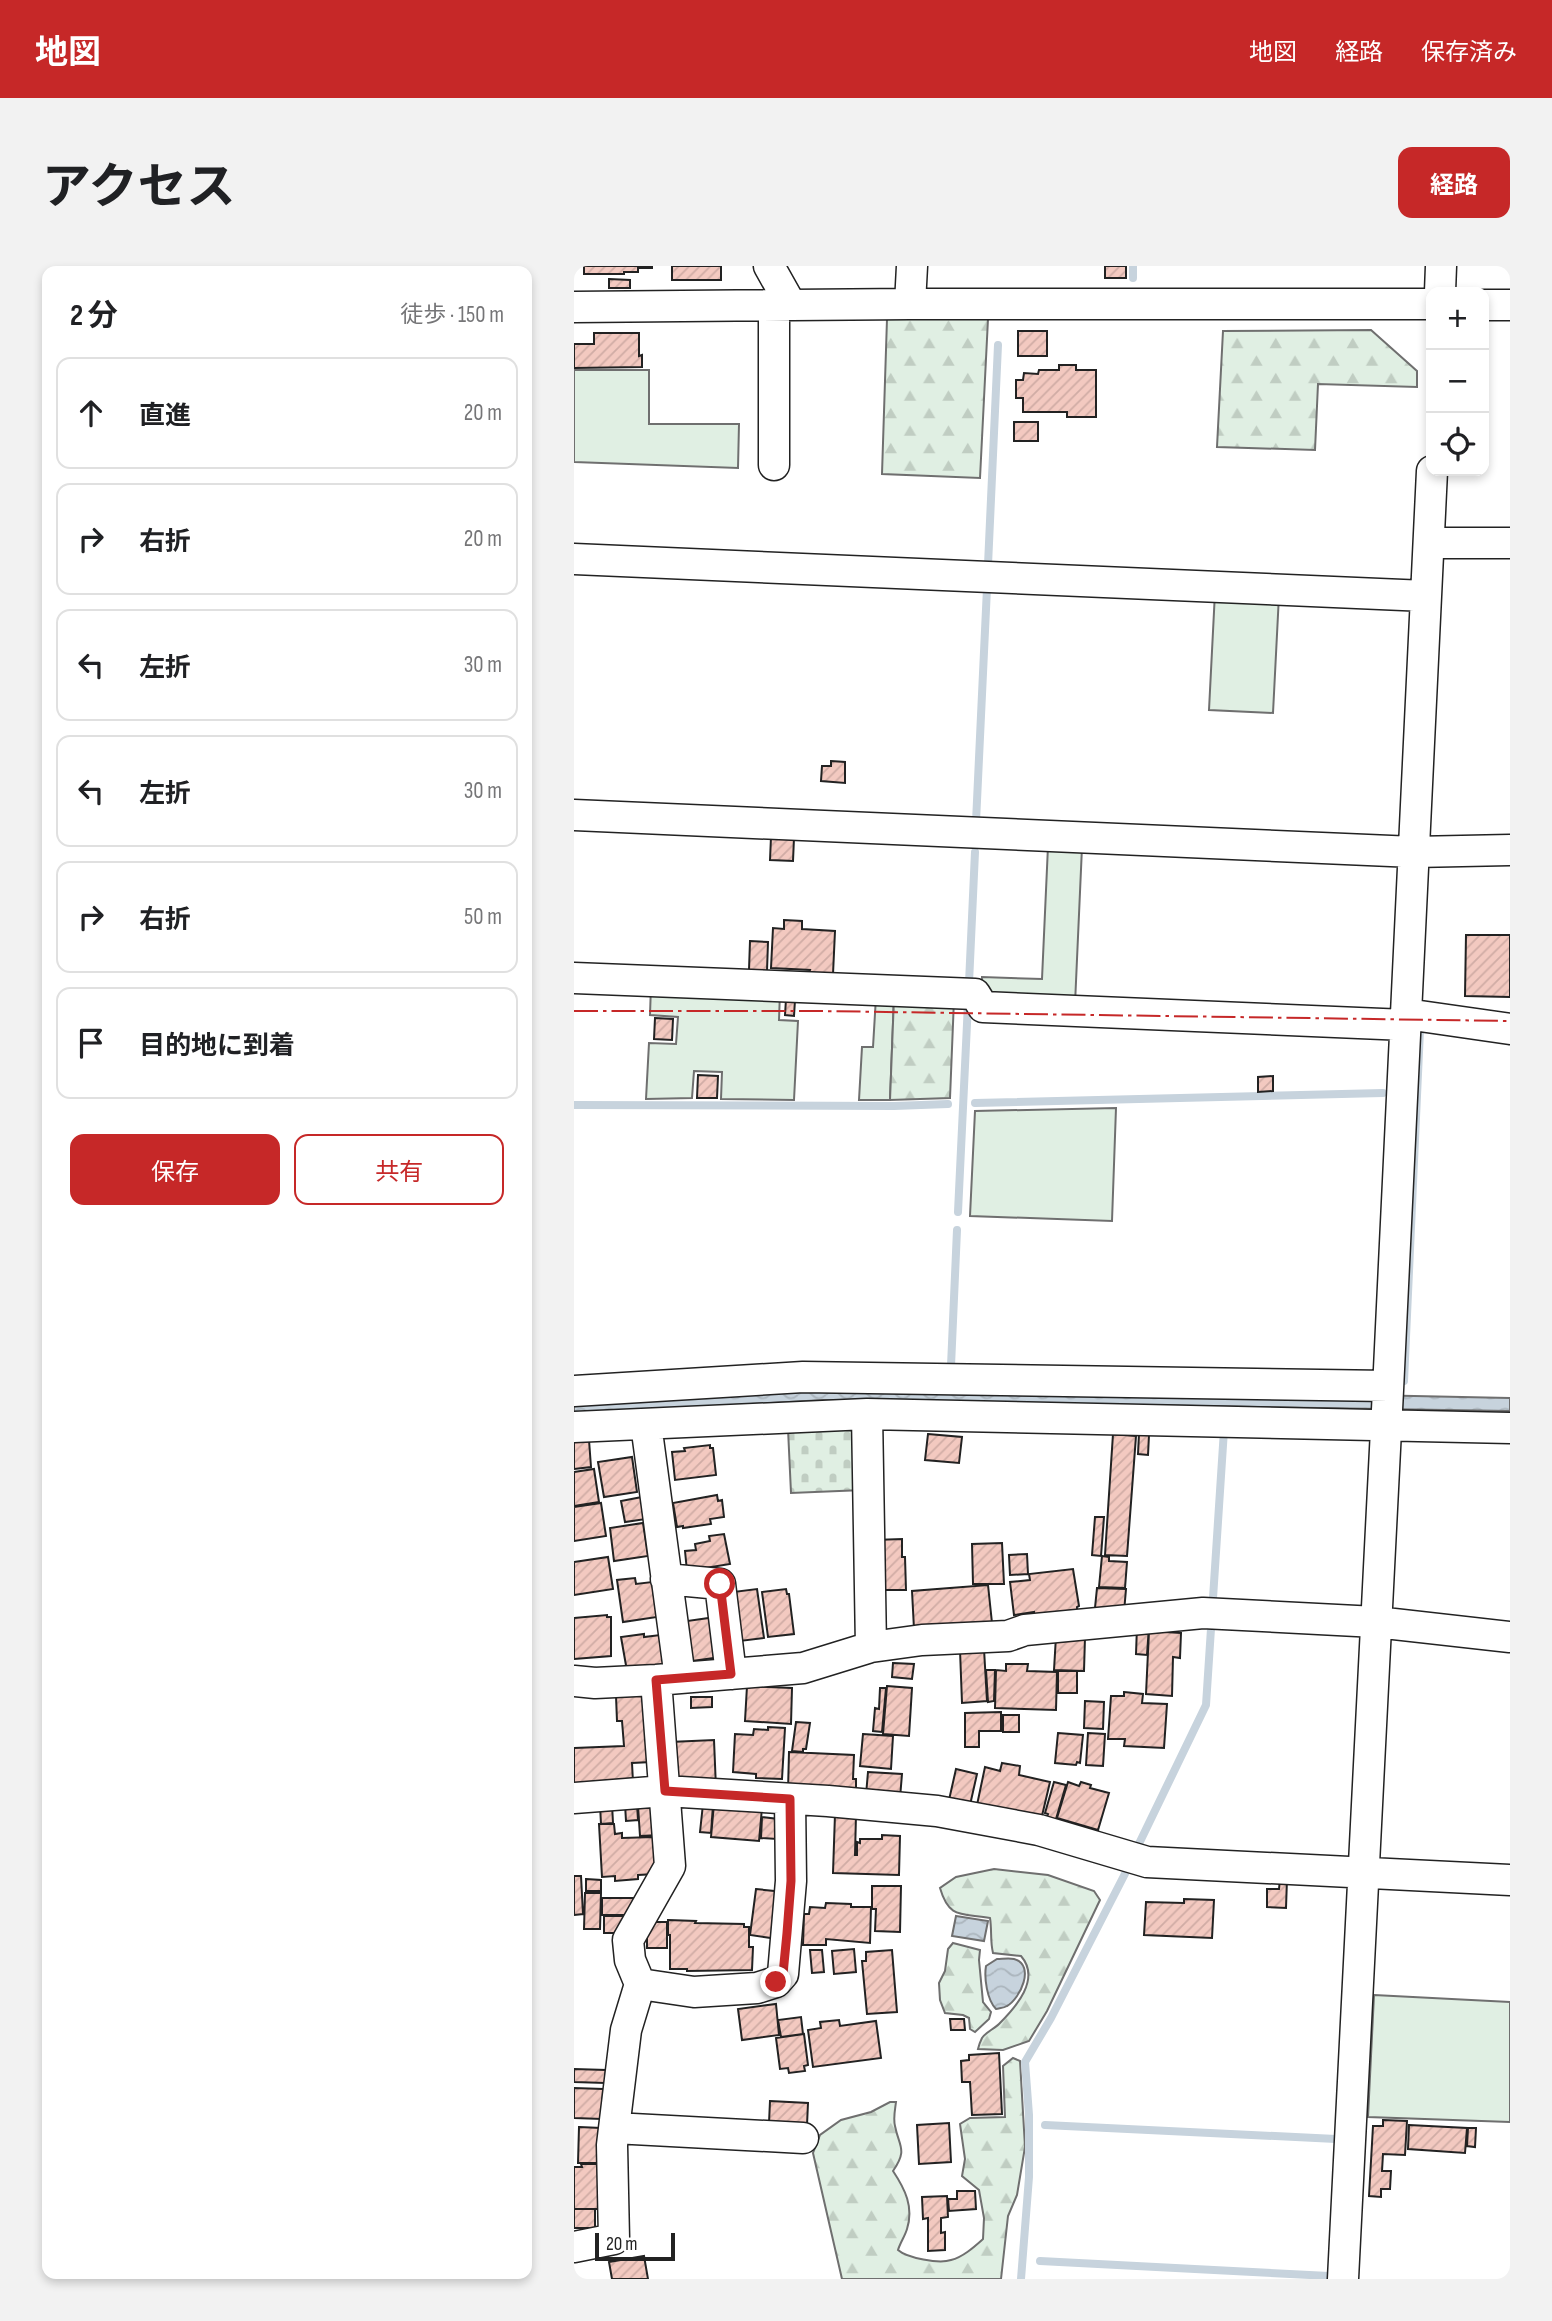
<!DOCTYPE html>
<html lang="ja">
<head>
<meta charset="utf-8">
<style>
	:root { --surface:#fff; --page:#f2f2f2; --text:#202124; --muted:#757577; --line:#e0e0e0; --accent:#c62828 }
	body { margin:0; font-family:"Sofia Sans Condensed","Noto Sans JP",sans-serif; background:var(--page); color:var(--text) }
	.controls { position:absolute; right:21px; top:21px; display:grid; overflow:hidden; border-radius:14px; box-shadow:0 4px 10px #0003 }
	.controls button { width:63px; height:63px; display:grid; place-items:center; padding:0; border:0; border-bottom:2px solid var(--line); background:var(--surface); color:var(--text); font:35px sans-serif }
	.scale { position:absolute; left:21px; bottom:18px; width:80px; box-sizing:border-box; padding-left:7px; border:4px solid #222; border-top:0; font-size:19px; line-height:24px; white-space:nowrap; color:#222; -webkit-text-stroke:5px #fff; paint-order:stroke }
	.stop { position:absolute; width:21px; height:21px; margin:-16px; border:5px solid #c62828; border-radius:50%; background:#fff }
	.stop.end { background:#c62828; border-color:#fff; box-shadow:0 2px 7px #0008 }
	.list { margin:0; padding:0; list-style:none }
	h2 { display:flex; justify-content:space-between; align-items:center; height:91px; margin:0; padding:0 28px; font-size:30px }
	h2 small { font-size:23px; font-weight:400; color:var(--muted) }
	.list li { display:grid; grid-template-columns:46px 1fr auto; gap:21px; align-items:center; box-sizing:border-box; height:112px; margin:0 14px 14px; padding:0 14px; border:2px solid var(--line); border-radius:14px }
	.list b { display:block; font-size:26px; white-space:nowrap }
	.list em { font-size:23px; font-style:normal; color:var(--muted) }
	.actions { display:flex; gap:14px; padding:21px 28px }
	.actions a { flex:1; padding:16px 0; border:2px solid var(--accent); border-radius:14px; text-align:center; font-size:24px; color:var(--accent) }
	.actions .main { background:var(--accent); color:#fff }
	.icon { flex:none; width:38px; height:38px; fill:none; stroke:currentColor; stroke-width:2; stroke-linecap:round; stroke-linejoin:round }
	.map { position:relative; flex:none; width:936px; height:2013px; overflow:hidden; border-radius:14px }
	header { display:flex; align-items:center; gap:42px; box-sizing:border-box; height:98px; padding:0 35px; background:var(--accent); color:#fff }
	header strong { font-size:33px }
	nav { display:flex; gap:38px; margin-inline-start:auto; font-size:24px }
	.intro { display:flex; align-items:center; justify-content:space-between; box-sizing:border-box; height:168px; padding:0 42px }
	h1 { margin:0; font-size:49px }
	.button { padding:18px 32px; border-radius:14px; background:var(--accent); color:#fff; font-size:24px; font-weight:700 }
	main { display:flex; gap:42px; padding:0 42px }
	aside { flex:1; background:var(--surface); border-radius:14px; box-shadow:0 4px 10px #0003 }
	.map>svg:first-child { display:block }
	.green { fill:#e0efe3; stroke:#6f6f6f; stroke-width:2 }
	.forest { fill:url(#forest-firs); stroke:#6f6f6f; stroke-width:2 }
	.cemetery { fill:url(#cemetery-stones); stroke:#6f6f6f; stroke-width:2 }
	.water { fill:url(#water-waves); stroke:#6f6f6f; stroke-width:2 }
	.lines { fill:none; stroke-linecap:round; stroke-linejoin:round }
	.stream { stroke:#c7d3dd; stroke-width:8 }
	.building { fill:url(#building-hatch); stroke:#222; stroke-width:2 }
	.minor-casing { stroke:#222; stroke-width:33 }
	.minor { stroke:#fff; stroke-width:30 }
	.power { stroke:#c62828; stroke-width:2; stroke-dasharray:24 5 3.5 5; stroke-linecap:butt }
	.route { stroke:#c62828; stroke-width:9 }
</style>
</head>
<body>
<header>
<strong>地図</strong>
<nav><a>地図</a><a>経路</a><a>保存済み</a></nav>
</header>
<div class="intro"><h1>アクセス</h1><a class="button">経路</a></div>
<main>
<aside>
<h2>2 分<small>徒歩 · 150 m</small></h2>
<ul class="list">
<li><svg class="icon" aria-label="ahead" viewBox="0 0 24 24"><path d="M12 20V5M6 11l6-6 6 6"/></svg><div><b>直進</b></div><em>20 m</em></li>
<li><svg class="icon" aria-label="right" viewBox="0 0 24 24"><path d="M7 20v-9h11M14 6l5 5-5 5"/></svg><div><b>右折</b></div><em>20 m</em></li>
<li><svg class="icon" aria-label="left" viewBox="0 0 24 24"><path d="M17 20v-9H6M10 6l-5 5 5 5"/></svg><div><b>左折</b></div><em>30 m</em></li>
<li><svg class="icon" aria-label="left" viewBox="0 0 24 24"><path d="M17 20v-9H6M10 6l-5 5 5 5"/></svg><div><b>左折</b></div><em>30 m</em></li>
<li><svg class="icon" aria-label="right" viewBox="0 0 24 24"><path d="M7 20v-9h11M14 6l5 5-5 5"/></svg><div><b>右折</b></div><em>50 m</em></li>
<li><svg class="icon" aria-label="arrive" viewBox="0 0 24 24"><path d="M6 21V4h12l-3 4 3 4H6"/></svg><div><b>目的地に到着</b></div></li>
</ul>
<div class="actions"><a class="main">保存</a><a>共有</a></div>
</aside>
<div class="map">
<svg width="936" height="2013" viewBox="0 0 936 2013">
	<defs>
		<pattern id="forest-firs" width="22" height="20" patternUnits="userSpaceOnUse" patternTransform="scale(1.75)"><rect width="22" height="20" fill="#e0efe3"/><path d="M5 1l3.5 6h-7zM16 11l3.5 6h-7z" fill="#c0cdc2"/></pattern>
		<pattern id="cemetery-stones" width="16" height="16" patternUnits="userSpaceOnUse" patternTransform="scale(1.75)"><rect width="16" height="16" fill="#e0efe3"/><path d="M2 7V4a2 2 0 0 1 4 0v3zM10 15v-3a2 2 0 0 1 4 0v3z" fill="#c0cdc2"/></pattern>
		<pattern id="water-waves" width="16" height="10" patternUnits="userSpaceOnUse" patternTransform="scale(1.75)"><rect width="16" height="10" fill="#c7d3dd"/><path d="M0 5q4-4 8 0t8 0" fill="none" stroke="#abb5bd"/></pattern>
		<pattern id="building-hatch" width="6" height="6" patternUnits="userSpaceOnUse" patternTransform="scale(1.75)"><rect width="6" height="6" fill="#f3c9c0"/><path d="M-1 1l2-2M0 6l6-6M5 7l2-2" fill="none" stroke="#d0aca5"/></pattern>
	</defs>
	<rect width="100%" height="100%" fill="#fff"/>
	<path class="green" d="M0 104H75V158H165L164 202 0 196Z
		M641 326 705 329 699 447 635 444Z
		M474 580 508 581 501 738 407 729 408 711 468 713Z
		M77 719 206 726 205 754 224 755 220 834 147 833 148 806 120 805 118 832 72 833 75 777 102 778 104 751 76 749Z
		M302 731H320L316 834H285L288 781H299Z
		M542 842 538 955 396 950 401 845Z
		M800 1729 936 1736V1856L794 1851Z"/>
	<path class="forest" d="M313 53H414L406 212 308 208Z
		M797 64 843 105V121L744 118 741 184 643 181 649 65Z
		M320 731 380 733 376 832 316 834Z
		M420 1603 474 1609 520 1625 526 1634 473 1745 455 1775 429 1784 404 1783C405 1779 406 1776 408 1772 412 1766 420 1763 425 1758 442 1741 467 1713 447 1690L419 1687C416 1675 418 1664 416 1652 387 1647 375 1653 366 1622L382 1611Z
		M379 1677 406 1684 405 1694 409 1736 417 1746 415 1753 401 1766 396 1763 395 1752 389 1749 371 1747 366 1734 365 1717 371 1705 374 1683Z
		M439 1792 446 1795 451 1881 443 1929 434 1950 427 2013H268L239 1887 246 1869 267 1854 297 1846 316 1836H322C321 1844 319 1852 321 1860 325 1881 334 1883 319 1905 331 1923 340 1941 333 1963 331 1970 326 1977 324 1984 333 1992 365 1998 377 1994 389 1991 400 1981 409 1973L410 1952 405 1924 388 1910 391 1893 386 1858 396 1852 431 1851 429 1800Z"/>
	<path class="cemetery" d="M288 1160 289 1224 217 1227 214 1163Z"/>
	<path class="water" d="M228 1117 936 1132V1145L250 1134 0 1148V1132Z
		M382 1650 414 1655 410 1675 378 1670Z
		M423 1693C428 1693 435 1692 440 1693 462 1699 446 1733 433 1740 430 1742 426 1742 422 1743 413 1734 410 1712 412 1700Z"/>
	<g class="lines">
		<path class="stream" d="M559 0V12
			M414 299 424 79
			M402 556 413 322
			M395 717 401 586
			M401 837 809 827
			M0 839 320 840 374 838
			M384 946 394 737
			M377 1100 383 964
			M830 1115 846 764
			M561 1586 632 1439 650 1164
			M471 1859 762 1873
			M466 1995 755 2010
			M447 2013 455 1911V1849L451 1796 477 1752 556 1598"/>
	</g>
	<path class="building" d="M10 0H78V2H64V6H50V8H10Z
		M98 0H147V14H98Z
		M531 0H552V12H531Z
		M35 13 56 14V22H35Z
		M444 65H473V90H444Z
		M20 67H65V90L68 89V101L0 102V78H20Z
		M485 99H502V104H522V151H493V146H449V132H442V114H449L450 107 464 108 465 104H485Z
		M440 156H464V175H440Z
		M257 495 271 496V517L247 515 248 500H257Z
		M197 571 220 572 219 595 196 594Z
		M210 654 228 655V663L261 665 259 708 235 707 236 704 197 702 199 662 210 663Z
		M892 669H936V731L891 730Z
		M176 675 194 676 193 705 175 704Z
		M212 733 221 734 220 750 211 749Z
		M81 752 99 753 98 774 80 773Z
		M124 809 144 810 143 832H123Z
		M699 810V825L684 826V811Z
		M354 1168 388 1171 385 1197 351 1194Z
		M539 1168 562 1170 553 1290 531 1289Z
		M565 1168 575 1169 574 1189 564 1188Z
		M15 1174 17 1201 0 1203V1175Z
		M136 1179V1182H139L142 1209 101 1214 98 1186 111 1185 110 1182Z
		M58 1191 63 1226 30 1231 24 1196Z
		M20 1203 25 1236 0 1240V1206Z
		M143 1229 144 1235 148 1234 150 1251 136 1253 137 1258 109 1262V1260L103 1261 99 1237Z
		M68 1231 72 1253 51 1256 47 1235Z
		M27 1237 32 1270 0 1275V1241Z
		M521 1251H530L527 1290 518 1289Z
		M69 1257 74 1290 40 1295 36 1262Z
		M150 1268 156 1298 113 1305 111 1285 122 1284 121 1278 136 1275 135 1270Z
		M328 1273V1291H331L332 1324H302L300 1274Z
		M428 1277 430 1318H399L398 1278Z
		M453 1288 454 1308 436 1309 435 1289Z
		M528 1290 535 1291V1295L553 1296 551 1322 525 1321Z
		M34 1291 39 1323 0 1329V1296Z
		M499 1303 505 1340 503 1341V1344L460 1349V1346L440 1349 436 1316 456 1314 455 1308Z
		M61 1312 62 1318 78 1316 83 1351 49 1356 43 1314Z
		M414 1319 418 1357 340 1363 338 1325Z
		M523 1322 552 1323 550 1346 521 1342Z
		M183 1323 190 1372 166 1375 159 1326Z
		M212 1323 213 1328H215L220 1368 194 1371 188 1326Z
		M33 1349V1351H37V1390L0 1393V1352Z
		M142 1351 147 1391 118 1395 113 1355Z
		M563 1360H575L573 1389 562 1388Z
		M575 1365 607 1367 606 1392 599 1391 598 1430 572 1428Z
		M70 1368V1371L86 1369 95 1399 53 1405 47 1371Z
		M482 1370 511 1371 510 1405 480 1404Z
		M410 1383 413 1435 388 1437 386 1384Z
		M319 1397 340 1398 338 1413 318 1411Z
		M432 1398H454L453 1405 483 1406 482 1444 421 1442 422 1404 432 1405Z
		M412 1404H421L420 1435 414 1436Z
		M484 1405H503V1427H484Z
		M173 1420 218 1422 217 1458 171 1455Z
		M313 1420 338 1422 335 1470 309 1468Z
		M306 1422H312L308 1466 299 1465 301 1442 305 1443Z
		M73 1423 77 1496 58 1497 59 1516 0 1519V1482L50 1480 48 1455H43L42 1430Z
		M550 1426 569 1428 568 1437 593 1438 590 1482 550 1480 551 1473H534L537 1430H550Z
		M117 1431H138V1441L117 1442Z
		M511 1435 530 1436 529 1463 510 1462Z
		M427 1446V1465H405V1481H391V1447Z
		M429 1449H445V1466H429Z
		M222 1456 236 1457 232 1483H229V1486L218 1485Z
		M194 1461 211 1462 208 1513 182 1512V1508L159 1506 161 1468 179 1469 180 1463 194 1464Z
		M484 1467 509 1469 506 1497 503 1496 502 1499 481 1497Z
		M514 1467 531 1468 529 1500 512 1499Z
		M289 1468 319 1470 317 1503 286 1500Z
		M140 1474 142 1522 98 1518 96 1476Z
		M215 1486 280 1489 279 1513H282V1525H214Z
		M428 1497 446 1500 445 1509 476 1516 467 1554 403 1539 411 1501 426 1505Z
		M382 1503 403 1508 396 1539 375 1534Z
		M294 1506 328 1508 326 1532 292 1529Z
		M480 1516 492 1519 482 1553 524 1565 522 1573 470 1558 474 1548 471 1547Z
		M494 1516 505 1520 507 1516 517 1519 516 1522 535 1527 524 1564 483 1552Z
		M38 1538 39 1557 27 1558 26 1539Z
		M51 1538H63L64 1554 52 1555Z
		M129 1538 139 1539 137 1567 126 1566Z
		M140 1538 188 1542 185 1575 137 1571Z
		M85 1539 86 1569 66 1570 64 1540Z
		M261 1548 282 1549 281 1589H283V1576L286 1577V1573H308V1569L326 1570 325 1609 259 1607Z
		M188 1551 204 1553 203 1573 187 1572Z
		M25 1558H40L41 1568 48 1567V1572L80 1571 82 1608 64 1609V1613L41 1615V1610L28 1611Z
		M0 1610H7L9 1648 0 1649Z
		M12 1613 27 1614V1625H12Z
		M706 1613H713L712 1642 693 1641V1623H705Z
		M298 1620H327L326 1666 301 1665 302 1643H298Z
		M182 1623 210 1626 204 1673 176 1669Z
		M11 1627H27L26 1663H10Z
		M28 1632H60V1649H28Z
		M610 1633 640 1634 638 1672 570 1669 572 1636 610 1637Z
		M252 1637 277 1638V1641H297L296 1677 252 1673V1679H229L230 1648H235L236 1641 251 1642Z
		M30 1650H51V1667H30Z
		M94 1654 122 1655 121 1657 170 1658V1661H175V1681H179L178 1704 113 1705V1703H96V1669H94Z
		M73 1656H93V1682H73Z
		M280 1683 282 1706 260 1708 258 1685Z
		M236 1684H248L250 1706 238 1707Z
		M318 1684 323 1746 293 1748 288 1695H292V1686Z
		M202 1738 205 1769 168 1774 164 1743Z
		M227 1751 229 1768 207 1771 204 1754Z
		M376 1753H390L391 1764H377Z
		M265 1754 266 1760 302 1755 307 1792 239 1801 234 1764 247 1762 246 1756Z
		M230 1768 234 1799 230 1800 231 1805 215 1807 214 1802 206 1803 202 1772Z
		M425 1787 428 1848 398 1849 396 1816H388L387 1795 395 1794V1789Z
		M0 1803 32 1804 31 1817 0 1816Z
		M0 1822 29 1823 28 1853 0 1852Z
		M196 1835 234 1837 233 1859 195 1857Z
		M809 1854 833 1855 831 1889 809 1888 808 1905H817L816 1923H807V1931L795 1930 799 1860H809Z
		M375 1857 377 1896 345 1898 343 1859Z
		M835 1859 893 1862 891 1887 834 1883Z
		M5 1861 27 1862V1897H4Z
		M894 1862H902L901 1881 893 1880Z
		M7 1898H26V1943H0V1901H8Z
		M383 1925H401L402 1943 375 1945 374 1933H383Z
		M373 1930 374 1951 367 1952V1967L371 1966V1984L354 1985V1952L349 1953 348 1931Z
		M0 1943H21V1962H0Z
		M70 1990 74 2013H38L35 1996Z"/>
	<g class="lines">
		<g class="minor-casing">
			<path id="minor" d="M195 0 217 39
				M866 26 867 0
				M336 38 338 0
				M910 39H936
				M0 41 336 38H857
				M200 199V39
				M855 277H936
				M0 293 852 330
				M0 549 840 586 936 584
				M0 712 401 728 409 741 832 759
				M832 748 936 763
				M0 1125 229 1111 814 1120
				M72 1158 106 1412
				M0 1161 293 1148 936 1162
				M92 1313 146 1318 157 1408
				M297 1381 348 1374 434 1370 451 1364 629 1347 802 1356 936 1371
				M0 1415 21 1417 82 1414 229 1402 297 1381 293 1148
				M0 1532 91 1525 254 1535 363 1545 465 1564 573 1596 936 1614
				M66 1718 120 1726 183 1722 202 1716 209 1708 217 1615 216 1533
				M40 1862 229 1872
				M0 1981 40 1973 38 1879 52 1764 66 1718 56 1694 54 1674 96 1600 82 1414
				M769 2013 814 1124 858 205"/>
		</g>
		<use href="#minor" class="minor"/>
		<path class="power" d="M0 745H245L936 755"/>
	</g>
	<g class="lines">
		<path class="route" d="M146 1318 157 1408 82 1414 91 1525 216 1533 217 1615 213 1667 209 1708 202 1716"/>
	</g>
</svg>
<div class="controls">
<button>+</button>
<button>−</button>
<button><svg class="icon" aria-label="locate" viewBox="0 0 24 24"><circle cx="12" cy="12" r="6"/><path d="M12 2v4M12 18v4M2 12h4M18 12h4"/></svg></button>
</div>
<div class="scale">20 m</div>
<div class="stop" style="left:146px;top:1318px"></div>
<div class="stop end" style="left:202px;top:1716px"></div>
</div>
</main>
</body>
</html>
